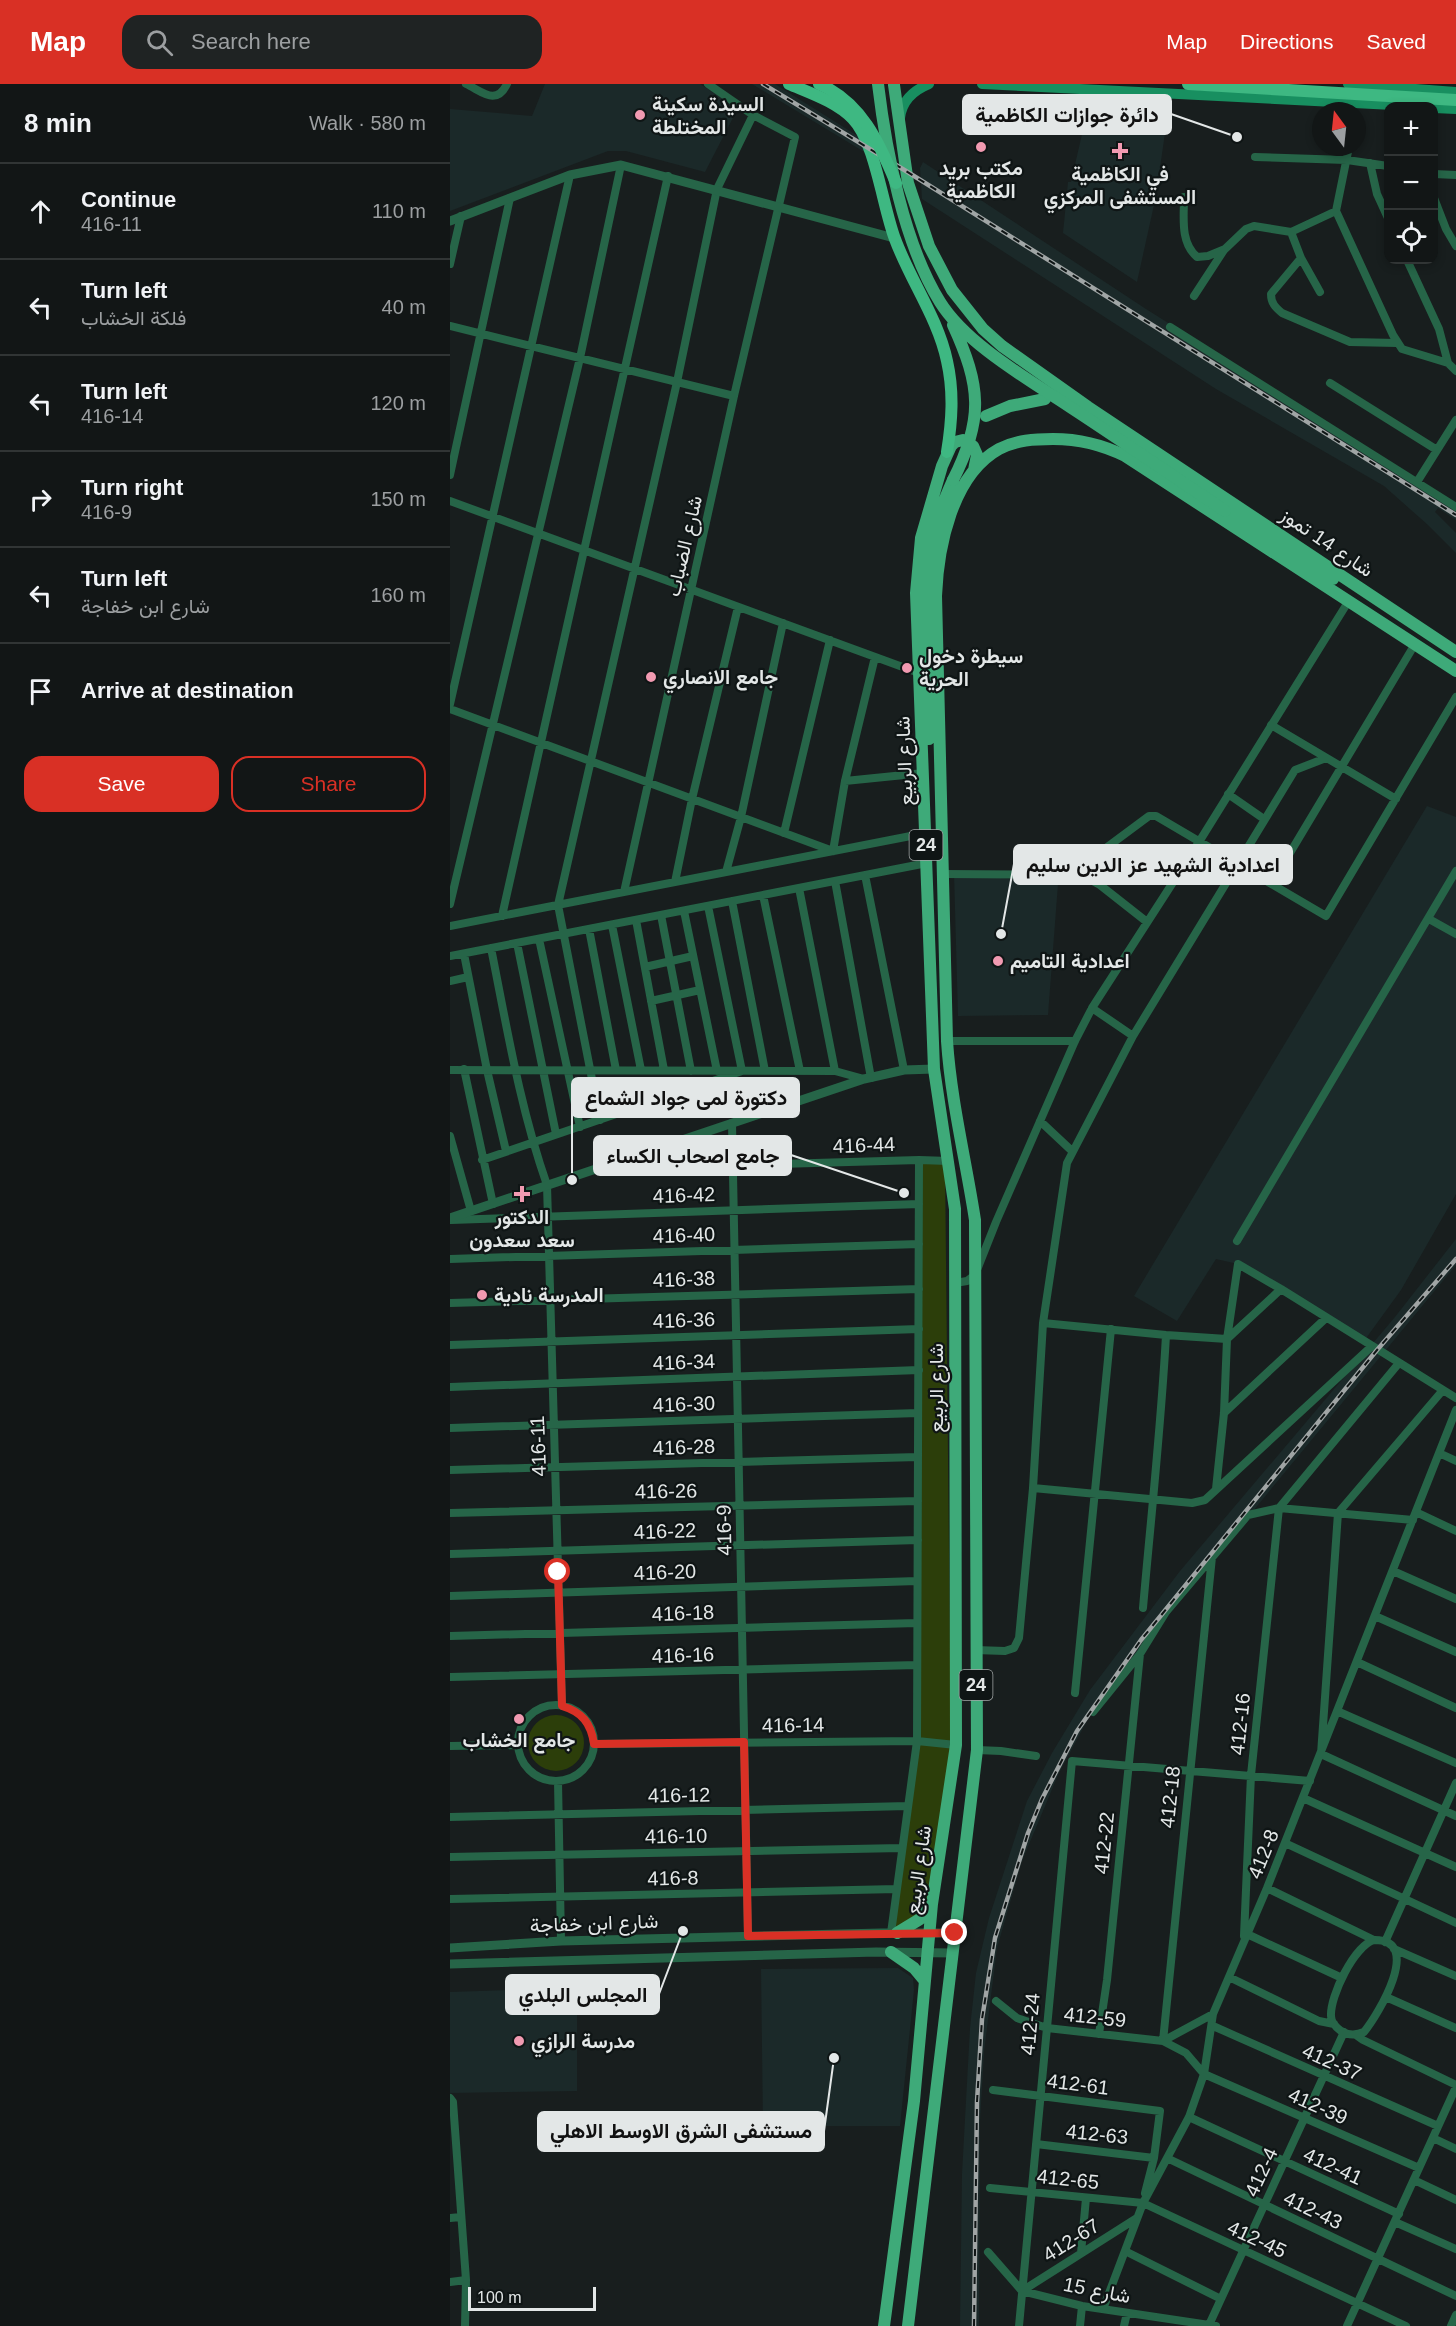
<!DOCTYPE html>
<html lang="en">
<head>
<meta charset="utf-8">
<style>
	:root { --surface:#121616; --page:#1f2323; --text:#f1f3f6; --muted:#9c9fa1; --line:#313535; --accent:#d93025 }
	body { margin:0; font-family:Helvetica,Vazirmatn,sans-serif; background:var(--page); color:var(--text) }
	.controls { position:absolute; right:18px; top:18px; display:grid; overflow:hidden; border-radius:12px; box-shadow:0 3px 9px #0003 }
	.controls button { width:54px; height:54px; display:grid; place-items:center; padding:0; border:0; border-bottom:2px solid var(--line); background:var(--surface); color:var(--text); font:30px sans-serif }
	.compass { position:absolute; left:862px; top:18px; width:54px; height:54px; border-radius:50%; background:var(--surface); box-shadow:0 3px 9px #0003; rotate:345deg }
	.scale { position:absolute; left:18px; bottom:15px; width:128px; box-sizing:border-box; padding-left:6px; border:3px solid #e3e7e7; border-top:0; font-size:16px; line-height:21px; white-space:nowrap; color:#e3e7e7; -webkit-text-stroke:4px #0f1515; paint-order:stroke }
	.stop { position:absolute; width:18px; height:18px; margin:-14px; border:4px solid #d93025; border-radius:50%; background:#fff }
	.stop.end { background:#d93025; border-color:#fff; box-shadow:0 2px 6px #0008 }
	.list { margin:0; padding:0; list-style:none }
	h2 { display:flex; justify-content:space-between; align-items:center; height:78px; margin:0; padding:0 24px; font-size:26px }
	h2 small { font-size:20px; font-weight:400; color:var(--muted) }
	.list li { display:grid; grid-template-columns:39px 1fr auto; gap:18px; align-items:center; box-sizing:border-box; height:96px; padding:0 24px; border-top:2px solid var(--line) }
	.list b { display:block; font-size:22px; white-space:nowrap }
	.list p { margin:0; font-size:20px; white-space:nowrap; color:var(--muted) }
	.list em { font-size:20px; font-style:normal; color:var(--muted) }
	.actions { display:flex; gap:12px; padding:18px 24px }
	.actions a { flex:1; padding:14px 0; border:2px solid var(--accent); border-radius:18px; text-align:center; font-size:21px; color:var(--accent) }
	.actions .main { background:var(--accent); color:#fff }
	.icon { flex:none; width:33px; height:33px; fill:none; stroke:currentColor; stroke-width:2; stroke-linecap:round; stroke-linejoin:round }
	.map { position:relative; flex:none; width:1006px; height:2242px; overflow:hidden }
	header { display:flex; align-items:center; gap:36px; box-sizing:border-box; height:84px; padding:0 30px; background:var(--accent); color:#fff }
	header strong { font-size:28px }
	nav { display:flex; gap:33px; margin-inline-start:auto; font-size:21px }
	.search { width:420px; height:54px; background:var(--page); display:flex; align-items:center; gap:15px; box-sizing:border-box; padding:0 21px; border-radius:18px; color:var(--muted); font-size:22px }
	main { display:flex }
	aside { flex:1; background:var(--surface) }
	.map>svg:first-child { display:block }
	.built { fill:#1b2929 }
	.green { fill:#2c3e0a }
	.lines { fill:none; stroke-linecap:round; stroke-linejoin:round }
	.minor { stroke:#266548; stroke-width:8 }
	.tertiary { stroke:#266548; stroke-width:9 }
	.secondary { stroke:#188f60; stroke-width:10 }
	.primary { stroke:#3eaa79; stroke-width:12 }
	.trunk { stroke:#3eb882; stroke-width:12 }
	.rail-casing { stroke:#a0a5a5; stroke-width:4.5 }
	.rail { stroke:#0f1515; stroke-width:2; stroke-dasharray:7; stroke-linecap:butt }
	.primary-bridge { stroke:#3eaa79; stroke-width:12 }
	.trunk-bridge { stroke:#3eb882; stroke-width:12 }
	.route { stroke:#d93025; stroke-width:8 }
	.poi-dot { fill:#f19ab1; stroke:#0f1515; stroke-width:2 }
	.labels { text-anchor:middle; dominant-baseline:central; stroke-width:4.5; stroke-linejoin:round; paint-order:stroke }
	.shield { fill:#0f1515; stroke:#a3a8a8; stroke-width:1.5 }
	.shield-label { font-size:18px; font-weight:bold; fill:#e3e7e7 }
	.poi-label { font-size:20px; font-weight:bold; fill:#e3e7e7; stroke:#0f1515; text-anchor:start }
	.street-label { font-size:20px; fill:#e3e7e7; stroke:#0f1515 }
	.leader { fill:none; stroke:#e3e7e7; stroke-width:2 }
	.callout-dot { fill:#e3e7e7; stroke:#0f1515; stroke-width:2 }
	.callout { fill:#e3e7e7; stroke:#e3e7e7; stroke-width:2 }
	.callout-label { font-size:21px; text-anchor:middle; font-weight:bold; fill:#111 }
</style>
</head>
<body>
<header>
<strong>Map</strong>
<div class="search"><svg class="icon" aria-label="search" viewBox="0 0 24 24"><circle cx="10" cy="10" r="6"/><path d="M15 15l6 6"/></svg>Search here</div>
<nav><a>Map</a><a>Directions</a><a>Saved</a></nav>
</header>
<main>
<aside>
<h2>8 min<small>Walk · 580 m</small></h2>
<ul class="list">
<li><svg class="icon" aria-label="ahead" viewBox="0 0 24 24"><path d="M12 20V5M6 11l6-6 6 6"/></svg><div><b>Continue</b><p>416-11</p></div><em>110 m</em></li>
<li><svg class="icon" aria-label="left" viewBox="0 0 24 24"><path d="M17 20v-9H6M10 6l-5 5 5 5"/></svg><div><b>Turn left</b><p>فلكة الخشاب</p></div><em>40 m</em></li>
<li><svg class="icon" aria-label="left" viewBox="0 0 24 24"><path d="M17 20v-9H6M10 6l-5 5 5 5"/></svg><div><b>Turn left</b><p>416-14</p></div><em>120 m</em></li>
<li><svg class="icon" aria-label="right" viewBox="0 0 24 24"><path d="M7 20v-9h11M14 6l5 5-5 5"/></svg><div><b>Turn right</b><p>416-9</p></div><em>150 m</em></li>
<li><svg class="icon" aria-label="left" viewBox="0 0 24 24"><path d="M17 20v-9H6M10 6l-5 5 5 5"/></svg><div><b>Turn left</b><p>شارع ابن خفاجة</p></div><em>160 m</em></li>
<li><svg class="icon" aria-label="arrive" viewBox="0 0 24 24"><path d="M6 21V4h12l-3 4 3 4H6"/></svg><div><b>Arrive at destination</b></div></li>
</ul>
<div class="actions"><a class="main">Save</a><a>Share</a></div>
</aside>
<div class="map">
<svg width="1006" height="2242" viewBox="0 0 1006 2242">
	<rect width="100%" height="100%" fill="#181e1e"/>
	<path class="built" d="M95 0H250L288 24 255 88 176 67H158L0 127V25L82 32Z
		M302 0H325L411 54 416 69Z
		M638 24 717 35 706 112 687 198 613 149 618 98H621Z
		M473 78 696 225 1006 420V436L988 424 985 428 1006 449V469L978 441 934 402 766 305 472 115 470 84Z
		M977 722 1006 733V1110L951 1206 914 1257 788 1180 766 1175 727 1237 684 1212Z
		M504 789 608 800 598 931 508 932Z
		M1006 1155V1181L694 1559 639 1633 608 1691 572 1777 547 1864 534 1968 530 2037 529 2242H510L512 2090 520 1944 526 1889 539 1834 577 1717 602 1669 640 1606 730 1487 945 1233Z
		M448 1884 463 1894 464 1906 450 2042H313L311 1885Z
		M127 1904V2007L0 2009V1908Z"/>
	<path class="green" d="M471 1078 495 1079 501 1664 479 1819 470 1832 443 1847 469 1663Z
		M78 1659a28 28 0 1 1 56 0a28 28 0 1 1-56 0Z"/>
	<g class="lines">
		<path class="minor" d="M16 0C33 8 46 22 57 0
			M899 63 886 127 943 251 952 265 998 279
			M805 73 897 76 938 82
			M920 79 927 110 938 134
			M984 90 1006 91
			M734 113C734 134 730 158 747 173L758 172 775 165 796 145 804 142 841 148 886 127
			M984 114 996 145 1006 162
			M841 148 851 174 870 208
			M851 174 821 210C821 219 825 223 832 229L900 258 947 259
			M957 176 989 245 998 279 1006 287
			M0 180 11 132
			M744 212 774 166
			M0 242 284 312
			M720 243 1006 423
			M880 299 987 366
			M0 391 60 114
			M967 398 1006 336
			M0 417 469 589
			M0 620 120 91
			M0 625 383 767 395 697 425 573
			M821 641 946 715
			M395 697 474 689
			M778 710 814 735
			M334 749 380 556
			M276 788 291 733 333 539
			M493 790 632 791 650 801 697 838
			M624 790 633 781 699 732H706L876 832 1006 613
			M415 791 454 986
			M385 797 421 994
			M225 798 242 715 288 523
			M822 799 965 560
			M349 804 385 987
			M174 808 284 312 345 53 303 31 258 0
			M313 811 350 987
			M282 817 315 987
			M0 820 130 274 171 81
			M234 827 267 987
			M211 831 241 987
			M52 832 218 92
			M979 835 1006 850
			M186 836 214 986
			M162 841 191 986
			M0 842 476 749
			M139 845 166 986
			M89 855 130 1043
			M67 859 106 1050
			M41 864C57 944 70 1024 97 1101L112 1622
			M14 870 37 986 56 1067
			M0 872 477 779
			M195 883 243 872
			M0 897 18 893
			M201 917 250 906
			M642 924 683 952
			M497 957H625
			M14 985 43 1120
			M0 986 385 987 414 995
			M150 1036 108 821 227 298 267 105 303 31
			M590 1037 622 1067
			M282 1039 298 1852
			M0 1052 21 1127
			M32 1076 292 987 258 822
			M151 1085 469 1076 499 1077
			M1 1136 469 1120
			M787 1157 1006 787
			M0 1175 469 1160
			M505 1199 517 1197 525 1191 546 1138 625 957 642 924 749 758 898 518
			M0 1219 469 1205
			M593 1239 716 1251 777 1255 831 1205
			M0 1261 469 1245
			M0 1303 469 1286
			M993 1306 888 1429 871 1670 1006 1732
			M774 1329 876 1234
			M0 1344 468 1329
			M989 1369 1006 1377
			M0 1386 468 1373
			M583 1404 742 1419 755 1416 922 1262
			M766 1405 774 1329 777 1255 788 1180 831 1205 1006 1314
			M966 1428 1006 1447
			M0 1429 468 1417
			M0 1470 468 1456
			M762 1473 713 1957 736 1969 754 1990 969 2084
			M943 1487 1006 1515
			M0 1512 467 1497
			M693 1524C701 1433 711 1343 716 1251
			M925 1532 1006 1568
			M0 1552 467 1539
			M525 1566 555 1567 564 1564 569 1554 583 1404 593 1239 617 1079 683 952 845 686 876 674
			M907 1578 1006 1624
			M0 1593 467 1581
			M625 1609 661 1245
			M68 1659a38 38 0 1 1 76 0a38 38 0 1 1-76 0Z
			M887 1627 1006 1679
			M643 1628 690 1570 716 1528 798 1431 829 1424 963 1436
			M144 1660 467 1657 506 1661
			M0 1662 67 1661
			M527 1666 551 1667 586 1672
			M108 1698 111 1857
			M853 1714 1006 1783
			M0 1733 458 1722
			M835 1759 1006 1839
			M0 1773 452 1764
			M817 1804 924 1856
			M0 1815 447 1805
			M441 1849 467 1657 469 1076
			M797 1850 892 1894
			M794 1852 801 1691 829 1424 949 1279
			M924 1856C974 1855 928 1931 914 1948 907 1951 899 1952 891 1947 887 1944 881 1938 881 1932 880 1912 904 1862 924 1856Z
			M935 1858 1006 1699
			M944 1865 1006 1892
			M781 1894 869 1937 884 1940
			M936 1913 1006 1944
			M546 1917 567 1934 597 1944 713 1957 763 1930
			M763 1942 988 2042
			M649 1950 657 1896 690 1570
			M906 1951 913 1956 1006 2001
			M543 2006 710 2027 704 2074 695 2109
			M0 2014 3 2018 16 2196 15 2242
			M739 2033 949 2130
			M983 2054 1006 2065
			M586 2060 704 2074
			M719 2075 1006 2212
			M964 2096 1006 2116
			M540 2104 693 2119 956 2242
			M0 2134 11 2133
			M945 2138 1006 2165
			M675 2167 771 2215
			M538 2168 572 2207 632 2222 766 2242
			M631 2169 636 2114
			M0 2198 16 2196
			M572 2207 687 2134
			M653 2225 693 2119 739 2033 754 1990 763 1930 817 1804 1006 1326
			M759 2241 894 1948
			M569 2242 622 1677 860 1697
			M630 2242 632 2222
			M674 2242 677 2229
			M897 2242 1006 2003
			M1001 2242 1006 2231"/>
		<path class="tertiary" d="M0 137 120 91 171 81 444 154
			M0 1134 414 995 454 986 484 985
			M0 1864 111 1857 431 1849H505
			M0 1880 426 1868 503 1869"/>
		<path class="secondary" d="M532 0 963 22
			M898 0 1006 8
			M984 24 1006 25
			M450 34C452 16 464 6 479 0"/>
		<path class="primary" d="M444 1 458 99 479 162 502 206 533 245 552 262 638 323 1006 568
			M536 332 560 322 595 315
			M523 362 527 371 524 386
			M775 427 883 495
			M479 655 480 637C479 584 472 528 478 475 481 448 492 421 503 396
			M447 1849 470 1835 481 1821
			M441 1868 464 1884 474 1896
			M434 2242 464 2017 482 1820 506 1661 505 1125 484 985 466 509 471 454 492 382 501 362 505 358 513 356
			M458 2242 527 1666 525 1136C516 1077 501 1017 497 957L486 512C488 463 502 391 549 365 566 356 585 355 603 355 628 355 653 361 675 372L1006 587"/>
		<path class="trunk" d="M339 0C360 9 387 18 403 35 425 57 433 124 445 155 460 196 488 234 497 277 504 308 502 337 497 368
			M738 0 1006 16"/>
		<g class="rail-casing">
			<path id="rail" d="M313 0 456 87 1006 431
				M524 2242 527 2018 532 1935 545 1854 578 1749 592 1715 627 1647 691 1556 927 1266 1006 1175"/>
		</g>
		<use href="#rail" class="rail"/>
		<path class="primary-bridge" d="M428 0C436 67 454 160 490 218 516 260 578 295 620 323 672 357 723 392 775 427
			M503 241C531 302 534 335 503 396"/>
		<path class="trunk-bridge" d="M369 0C411 18 429 58 446 99"/>
	</g>
	<g class="lines">
		<path class="route" d="M108 1488 112 1622C132 1628 141 1639 144 1660L294 1658 298 1852 505 1849"/>
	</g>
	<g class="poi-dot">
		<circle cx="190" cy="31" r="6"/>
		<circle cx="531" cy="63" r="6"/>
		<path d="M667 58h6v6h6v6h-6v6h-6v-6h-6v-6h6z"/>
		<circle cx="457" cy="584" r="6"/>
		<circle cx="201" cy="593" r="6"/>
		<circle cx="548" cy="877" r="6"/>
		<path d="M69 1101h6v6h6v6h-6v6h-6v-6h-6v-6h6z"/>
		<circle cx="32" cy="1211" r="6"/>
		<circle cx="69" cy="1635" r="6"/>
		<circle cx="69" cy="1957" r="6"/>
	</g>
	<g class="labels">
		<g class="shield">
			<rect x="459.5" y="746" width="33" height="30" rx="4.5"/>
			<rect x="509.5" y="1586" width="33" height="30" rx="4.5"/>
		</g>
		<g class="shield-label">
			<text x="476" y="761">24</text>
			<text x="526" y="1601">24</text>
		</g>
		<g class="poi-label">
			<text x="202" y="20">السيدة سكينة<tspan x="202" dy="23">المختلطة</tspan></text>
			<text x="531" y="84" text-anchor="middle">مكتب بريد<tspan x="531" dy="23">الكاظمية</tspan></text>
			<text x="670" y="90" text-anchor="middle">في الكاظمية<tspan x="670" dy="23">المستشفى المركزي</tspan></text>
			<text x="469" y="572">سيطرة دخول<tspan x="469" dy="23">الحرية</tspan></text>
			<text x="213" y="593">جامع الانصاري</text>
			<text x="560" y="877">اعدادية التاميم</text>
			<text x="72" y="1133" text-anchor="middle">الدكتور<tspan x="72" dy="23">سعد سعدون</tspan></text>
			<text x="44" y="1211">المدرسة نادية</text>
			<text x="69" y="1656" text-anchor="middle">جامع الخشاب</text>
			<text x="81" y="1957">مدرسة الرازي</text>
		</g>
		<g class="street-label">
			<text transform="translate(877 458) rotate(34)">شارع 14 تموز</text>
			<text transform="translate(234 462) rotate(-77)">شارع الضباب</text>
			<text transform="translate(454 677) rotate(-92)">شارع الربيع</text>
			<text transform="translate(414 1061) rotate(-2)">416-44</text>
			<text transform="translate(234 1111) rotate(-2)">416-42</text>
			<text transform="translate(234 1151) rotate(-2)">416-40</text>
			<text transform="translate(234 1195) rotate(-2)">416-38</text>
			<text transform="translate(234 1236) rotate(-2)">416-36</text>
			<text transform="translate(234 1278) rotate(-2)">416-34</text>
			<text transform="translate(486 1304) rotate(-90)">شارع الربيع</text>
			<text transform="translate(234 1320) rotate(-2)">416-30</text>
			<text transform="translate(88 1362) rotate(-92)">416-11</text>
			<text transform="translate(234 1363) rotate(-2)">416-28</text>
			<text transform="translate(216 1407) rotate(-1)">416-26</text>
			<text transform="translate(274 1446) rotate(-91)">416-9</text>
			<text transform="translate(215 1447) rotate(-2)">416-22</text>
			<text transform="translate(215 1488) rotate(-2)">416-20</text>
			<text transform="translate(233 1529) rotate(-2)">416-18</text>
			<text transform="translate(233 1571) rotate(-2)">416-16</text>
			<text transform="translate(790 1640) rotate(-84)">412-16</text>
			<text transform="translate(343 1641) rotate(-1)">416-14</text>
			<text transform="translate(229 1711) rotate(-1)">416-12</text>
			<text transform="translate(720 1713) rotate(-84)">412-18</text>
			<text transform="translate(226 1752) rotate(-1)">416-10</text>
			<text transform="translate(654 1759) rotate(-84)">412-22</text>
			<text transform="translate(813 1770) rotate(-68)">412-8</text>
			<text transform="translate(468 1786) rotate(-82)">شارع الربيع</text>
			<text transform="translate(223 1794) rotate(-1)">416-8</text>
			<text transform="translate(144 1839) rotate(-2)">شارع ابن خفاجة</text>
			<text transform="translate(645 1933) rotate(6)">412-59</text>
			<text transform="translate(580 1940) rotate(-85)">412-24</text>
			<text transform="translate(882 1978) rotate(24)">412-37</text>
			<text transform="translate(628 2000) rotate(7)">412-61</text>
			<text transform="translate(868 2022) rotate(24)">412-39</text>
			<text transform="translate(647 2050) rotate(6)">412-63</text>
			<text transform="translate(883 2082) rotate(25)">412-41</text>
			<text transform="translate(811 2088) rotate(-65)">412-4</text>
			<text transform="translate(618 2095) rotate(6)">412-65</text>
			<text transform="translate(863 2126) rotate(26)">412-43</text>
			<text transform="translate(807 2155) rotate(25)">412-45</text>
			<text transform="translate(621 2156) rotate(-32)">412-67</text>
			<text transform="translate(647 2206) rotate(11)">شارع 15</text>
		</g>
	</g>
	<path class="leader" d="M787 53L721 30M551 850L564 780M122 1096L122 1013M454 1109L341 1071M233 1847L209 1910M384 1974L374 2047"/>
	<g class="callout-dot">
		<circle cx="787" cy="53" r="6"/>
		<circle cx="551" cy="850" r="6"/>
		<circle cx="122" cy="1096" r="6"/>
		<circle cx="454" cy="1109" r="6"/>
		<circle cx="233" cy="1847" r="6"/>
		<circle cx="384" cy="1974" r="6"/>
	</g>
	<g class="callout">
		<rect x="513" y="11" width="208" height="39" rx="6"/>
		<rect x="564" y="761" width="278" height="39" rx="6"/>
		<rect x="122" y="994" width="227" height="39" rx="6"/>
		<rect x="144" y="1052" width="197" height="39" rx="6"/>
		<rect x="56" y="1891" width="153" height="39" rx="6"/>
		<rect x="88" y="2028" width="286" height="39" rx="6"/>
	</g>
	<g class="callout-label">
		<text x="617" y="38">دائرة جوازات الكاظمية</text>
		<text x="703" y="788">اعدادية الشهيد عز الدين سليم</text>
		<text x="236" y="1021">دكتورة لمى جواد الشماع</text>
		<text x="243" y="1079">جامع اصحاب الکساء</text>
		<text x="133" y="1918">المجلس البلدي</text>
		<text x="231" y="2054">مستشفى الشرق الاوسط الاهلي</text>
	</g>
</svg>
<div class="controls">
<button>+</button>
<button>−</button>
<button><svg class="icon" aria-label="locate" viewBox="0 0 24 24"><circle cx="12" cy="12" r="6"/><path d="M12 2v4M12 18v4M2 12h4M18 12h4"/></svg></button>
</div>
<svg class="compass" viewBox="-18 -18 36 36"><path d="M0-13l5 13h-10z" fill="#e53935"/><path d="M0 13l5-13h-10z" fill="#9c9fa1"/></svg>
<div class="scale">100 m</div>
<div class="stop" style="left:108px;top:1488px"></div>
<div class="stop end" style="left:505px;top:1849px"></div>
</div>
</main>
</body>
</html>
